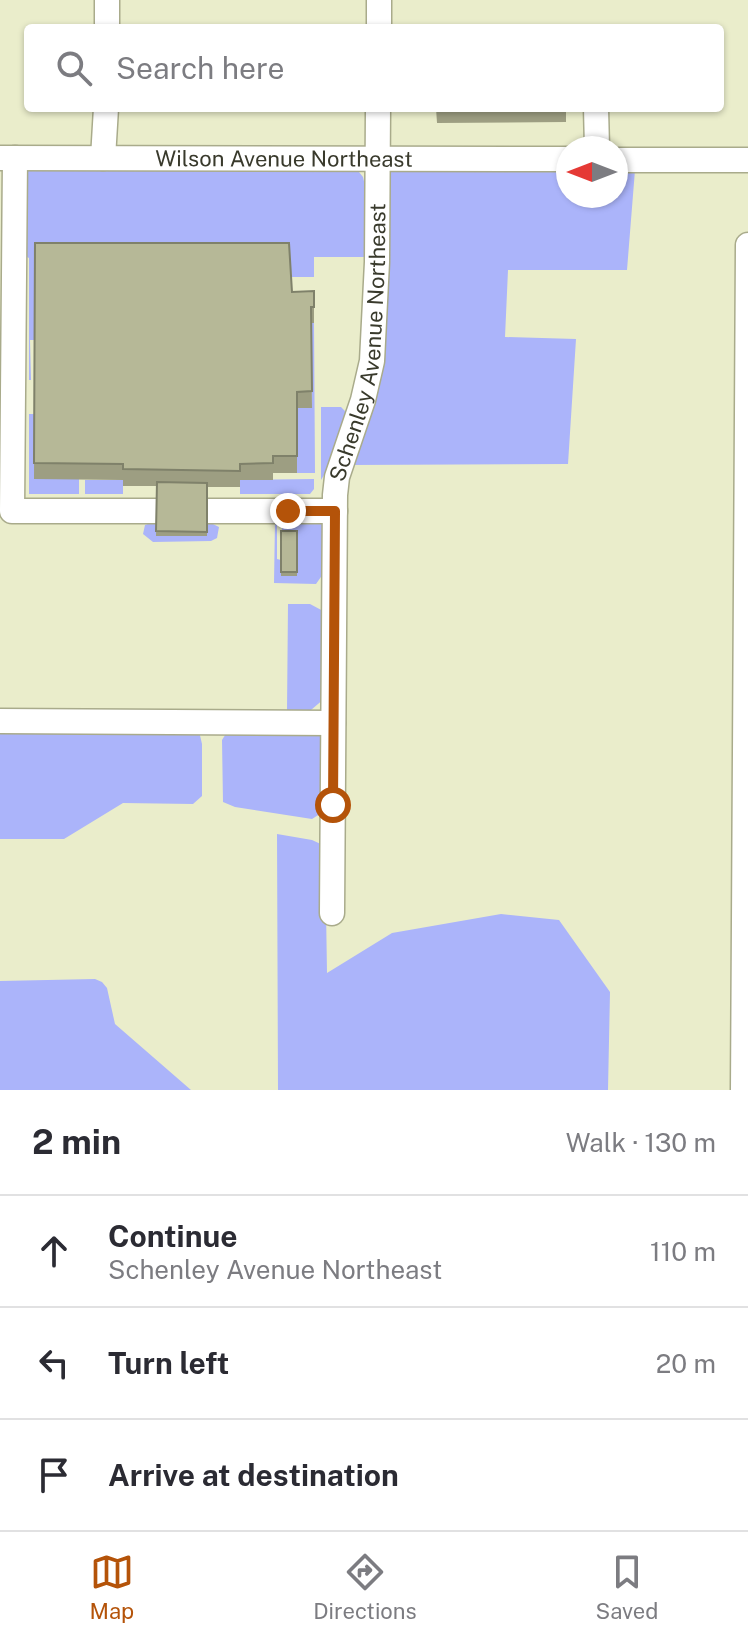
<!DOCTYPE html>
<html lang="en">
<head>
<meta charset="utf-8">
<style>
	:root { --surface:#fff; --page:#f7f7f7; --text:#2b2b33; --muted:#7c7c81; --line:#e1e1e2; --accent:#b45309 }
	body { margin:0; font-family:"Public Sans",sans-serif; background:var(--page); color:var(--text) }
	.compass { position:absolute; left:556px; top:136px; width:72px; height:72px; border-radius:50%; background:var(--surface); box-shadow:0 2px 6px #0004; rotate:270deg }
	.stop { position:absolute; width:24px; height:24px; margin:-18px; border:6px solid #b45309; border-radius:50%; background:#fff }
	.stop.end { background:#b45309; border-color:#fff; box-shadow:0 2px 8px #0008 }
	.list { margin:0; padding:0; list-style:none }
	h2 { display:flex; justify-content:space-between; align-items:center; height:104px; margin:0; padding:0 32px; font-size:34px }
	h2 small { font-size:26px; font-weight:400; color:var(--muted) }
	.list li { display:grid; grid-template-columns:52px 1fr auto; gap:24px; align-items:center; box-sizing:border-box; height:112px; padding:0 32px; border-top:2px solid var(--line) }
	.list b { display:block; font-size:30px; white-space:nowrap }
	.list p { margin:0; font-size:26px; white-space:nowrap; color:var(--muted) }
	.list em { font-size:26px; font-style:normal; color:var(--muted) }
	.icon { flex:none; width:44px; height:44px; fill:none; stroke:currentColor; stroke-width:2; stroke-linecap:round; stroke-linejoin:round }
	.map { position:relative; flex:none; width:748px; height:1090px; overflow:hidden }
	.search { position:absolute; background:var(--surface); box-shadow:0 2px 6px #0004; left:24px; right:24px; top:24px; height:88px; display:flex; align-items:center; gap:20px; box-sizing:border-box; padding:0 28px; border-radius:8px; color:var(--muted); font-size:30px }
	.sheet { height:440px; background:var(--surface) }
	nav { display:flex; justify-content:space-around; align-items:center; box-sizing:border-box; height:112px; border-top:2px solid var(--line); background:var(--surface); font-size:22px; color:var(--muted) }
	nav a { display:grid; justify-items:center; gap:4px }
	nav .on { color:var(--accent) }
	.map>svg:first-child { display:block }
	.green { fill:#abb4fa }
	.lines { fill:none; stroke-linecap:round; stroke-linejoin:round }
	.minor-casing { stroke:#a9ab8b; stroke-width:27 }
	.minor { stroke:#fff; stroke-width:24 }
	.wall { fill:#9d9e82 }
	.building { fill:#b6b897; stroke:#7f816a; stroke-width:2 }
	.route { stroke:#b45309; stroke-width:10 }
	.labels { text-anchor:middle; dominant-baseline:central; stroke-width:6; stroke-linejoin:round; paint-order:stroke }
	.street-label { font-size:22px; fill:#393a2c; stroke:#f8fad8 }
</style>
</head>
<body>
<div class="map">
<svg width="748" height="1090" viewBox="0 0 748 1090">
	<rect width="100%" height="100%" fill="#eaedcb"/>
	<path class="green" d="M27 167H355L363 177 366 190 365 257H314V277H292L289 260H35L34 340H30L31 380H29V258L23 255Z
		M394 168 568 170V196H616V170H635L627 270H508L505 337 576 339 568 464 348 465 384 179Z
		M311 323H314L315 473H297V408L312 407Z
		M321 407H341L347 413 327 470 321 480Z
		M29 414H34L79 479V494H29Z
		M314 479V489L310 494H240V480Z
		M85 480H123V494H85Z
		M282 520 323 523V574L316 584 274 583 275 521H277V559L281 560V576H297L282 535Z
		M156 521 157 536H207V521L219 527 217 538 211 541 153 542 143 534 145 525Z
		M288 604H310L325 612V698L311 710H287Z
		M0 730 199 731 202 744V796L193 804 123 803 64 839H0Z
		M227 732 324 734 323 812 312 819 235 807 223 802 222 740Z
		M277 834 312 840 325 846 327 973 392 933 501 914 559 920 610 992 608 1090H278Z
		M95 979 102 982 107 988 115 1024 191 1090H0V981Z"/>
	<g class="lines">
		<g class="minor-casing">
			<g id="minor">
				<path d="M107 28V0"/>
				<path d="M379 28V0"/>
				<path d="M596 108 597 148"/>
				<path id="s1" d="M0 158 568 159"/>
				<path d="M15 158 12 511H156"/>
				<path d="M103 158 106 108"/>
				<path d="M616 160H748"/>
				<path d="M207 511H335"/>
				<path d="M0 721 333 723"/>
				<path id="s2" d="M332 913 335 495 337 477 363 400 372 361 377 262 378 108"/>
				<path d="M743 1090 748 245"/>
			</g>
		</g>
		<use href="#minor" class="minor"/>
	</g>
	<path class="wall" d="M436 108H566V122L437 123Z
		M35 243 292 292 314 291V323H311L312 408H297V473H273V480H240V487H207V536H156L157 486H123V480L34 479Z
		M281 531H297V576H281Z"/>
	<path class="building" d="M35 243H289L292 292 314 291V307H311L312 391 297 392V456H273V463L240 464V471L123 469V464L34 463Z
		M157 482 207 483V532L156 531Z
		M281 531H297V572H281Z"/>
	<g class="lines">
		<path class="route" d="M288 511H335L333 805"/>
	</g>
	<g class="labels">
		<g class="street-label">
			<text stroke="none"><textPath href="#s1" startOffset="284">Wilson Avenue Northeast</textPath></text>
			<text stroke="none"><textPath href="#s2" startOffset="574">Schenley Avenue Northeast</textPath></text>
		</g>
	</g>
</svg>
<svg class="compass" viewBox="-18 -18 36 36"><path d="M0-13l5 13h-10z" fill="#e53935"/><path d="M0 13l5-13h-10z" fill="#7c7c81"/></svg>
<div class="stop" style="left:333px;top:805px"></div>
<div class="stop end" style="left:288px;top:511px"></div>
<div class="search"><svg class="icon" aria-label="search" viewBox="0 0 24 24"><circle cx="10" cy="10" r="6"/><path d="M15 15l6 6"/></svg>Search here</div>
</div>
<section class="sheet">
<h2>2 min<small>Walk · 130 m</small></h2>
<ul class="list">
<li><svg class="icon" aria-label="ahead" viewBox="0 0 24 24"><path d="M12 20V5M6 11l6-6 6 6"/></svg><div><b>Continue</b><p>Schenley Avenue Northeast</p></div><em>110 m</em></li>
<li><svg class="icon" aria-label="left" viewBox="0 0 24 24"><path d="M17 20v-9H6M10 6l-5 5 5 5"/></svg><div><b>Turn left</b></div><em>20 m</em></li>
<li><svg class="icon" aria-label="arrive" viewBox="0 0 24 24"><path d="M6 21V4h12l-3 4 3 4H6"/></svg><div><b>Arrive at destination</b></div></li>
</ul>
</section>
<nav>
<a class="on"><svg class="icon" aria-label="map" viewBox="0 0 24 24"><path d="M3 6l6-2 6 2 6-2v14l-6 2-6-2-6 2zM9 4v14M15 6v14"/></svg>Map</a>
<a><svg class="icon" aria-label="directions" viewBox="0 0 24 24"><path d="M12 3l9 9-9 9-9-9zM9 14v-3h6M13 9l2 2-2 2"/></svg>Directions</a>
<a><svg class="icon" aria-label="saved" viewBox="0 0 24 24"><path d="M7 4h10v16l-5-4-5 4z"/></svg>Saved</a>
</nav>
</body>
</html>
